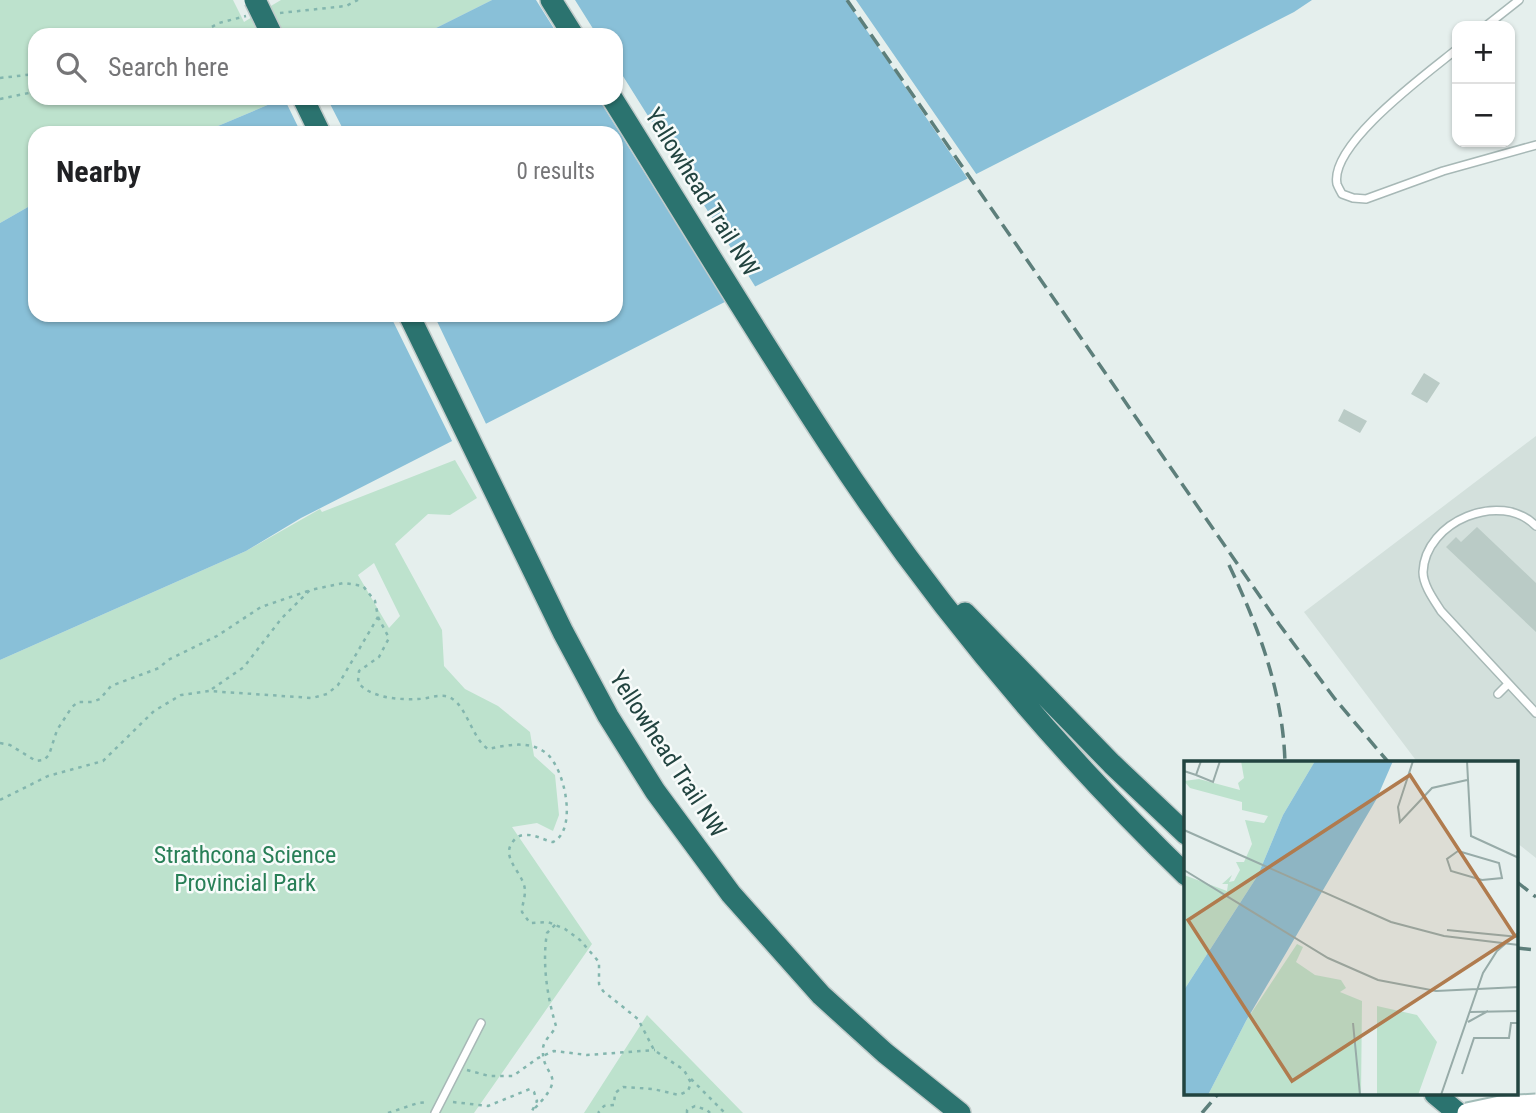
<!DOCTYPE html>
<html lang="en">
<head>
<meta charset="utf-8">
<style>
	:root { --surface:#fff; --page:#f6f6f6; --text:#202124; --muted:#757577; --line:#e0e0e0 }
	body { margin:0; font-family:"Roboto Condensed",sans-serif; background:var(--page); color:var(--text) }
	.controls { position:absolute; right:21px; top:21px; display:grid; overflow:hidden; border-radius:14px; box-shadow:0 2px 5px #0004 }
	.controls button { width:63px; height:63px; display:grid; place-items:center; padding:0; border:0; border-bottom:2px solid var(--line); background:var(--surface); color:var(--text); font:35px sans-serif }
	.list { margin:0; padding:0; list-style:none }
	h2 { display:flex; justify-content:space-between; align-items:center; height:91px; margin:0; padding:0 28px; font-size:30px }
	h2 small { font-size:23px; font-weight:400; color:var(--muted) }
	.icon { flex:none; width:38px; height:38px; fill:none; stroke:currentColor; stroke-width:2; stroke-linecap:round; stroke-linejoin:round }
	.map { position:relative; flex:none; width:1536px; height:1113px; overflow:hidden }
	.search { position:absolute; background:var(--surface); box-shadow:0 2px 5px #0004; left:28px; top:28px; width:595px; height:77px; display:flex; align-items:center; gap:18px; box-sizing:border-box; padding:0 24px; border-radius:21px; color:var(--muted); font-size:26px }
	.panel { position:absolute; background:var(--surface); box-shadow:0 2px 5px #0004; left:28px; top:126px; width:595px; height:196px; border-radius:21px }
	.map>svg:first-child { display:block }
	.built { fill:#d3e0dc }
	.green { fill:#bde2cd; fill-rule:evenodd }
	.water { fill:#89c0d8 }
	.pier { fill:#e5efed }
	.building { fill:#bacbc6 }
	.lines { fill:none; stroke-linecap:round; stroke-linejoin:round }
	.service-casing { stroke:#a7b8b6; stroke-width:10 }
	.motorway-casing { stroke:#c1cbca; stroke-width:24 }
	.path { stroke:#83b6ae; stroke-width:2.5; stroke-dasharray:3.5 5; stroke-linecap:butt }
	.service { stroke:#fff; stroke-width:7 }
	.motorway { stroke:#2b736f; stroke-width:21 }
	.rail { stroke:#5d7f7b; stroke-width:3.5; stroke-dasharray:14 7; stroke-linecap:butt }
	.secondary-bridge-casing { stroke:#a2bcb8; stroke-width:23; stroke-linecap:butt }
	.motorway-bridge-casing { stroke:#c1cbca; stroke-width:24; stroke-linecap:butt }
	.secondary-bridge { stroke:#fff; stroke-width:19 }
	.motorway-bridge { stroke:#2b736f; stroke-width:21 }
	.labels { text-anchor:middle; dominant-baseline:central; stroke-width:5; stroke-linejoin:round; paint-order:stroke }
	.street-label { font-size:24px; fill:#224440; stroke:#f7fbfa }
	.park-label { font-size:24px; fill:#287f57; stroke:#f7fbfa }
	.inset-road { fill:none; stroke:#97aba8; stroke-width:2 }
	.view { fill:#b07b4e; fill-opacity:0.15; stroke:#b07b4e; stroke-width:3.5 }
	.inset-edge { fill:none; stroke:#224440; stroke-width:3.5 }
</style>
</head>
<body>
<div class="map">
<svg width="1536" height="1113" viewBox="0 0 1536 1113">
	<rect width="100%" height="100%" fill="#e5efed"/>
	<path class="built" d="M1536 436V858L1517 843V763H1418L1304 612Z"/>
	<path class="green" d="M0 0H233L244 22 281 0H492L422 35H35V98H284L218 126 191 133H35V203L0 223Z
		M455 460 477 498 450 515 428 514 395 544 442 630 444 666 465 689 498 706 530 732 534 756 555 775 559 815 553 831 537 823 512 827 592 944 474 1113H0V660L246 551 320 509 322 512ZM374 563 400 616 389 628 358 575Z
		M647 1015 743 1113H584Z"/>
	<path class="water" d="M492 0H1312L1294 12 301 518 246 551 0 660V223L35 203V315H616V133H191L218 126 284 98H616V35H422Z"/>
	<path class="pier" d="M536 0H575L597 35H558Z
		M846 0H856L979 178 970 182Z
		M616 65 758 291 728 306 598 98H616Z
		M284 98H327L345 133H301Z
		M390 315H434L488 428 454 445Z"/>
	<path class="building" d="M1424 373 1440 383 1427 403 1411 394Z
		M1344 409 1367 421 1360 433 1338 421Z
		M1477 527 1536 583V632L1446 547 1456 537 1461 542Z"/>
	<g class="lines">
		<g class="service-casing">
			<path id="service" d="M1486 26 1519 0
				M1457 49C1429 72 1329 144 1337 184 1338 187 1340 190 1342 194L1353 198 1366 199 1443 171 1536 145
				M1536 526C1501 490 1425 521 1423 572 1423 585 1434 600 1441 611L1536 713
				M1498 694 1508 684
				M435 1113 481 1023"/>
		</g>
		<g class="motorway-casing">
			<path id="motorway" d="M551 0 573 35
				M303 98 320 133
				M612 98C684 213 754 330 829 444 931 600 1052 745 1186 875
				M409 315 563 632 608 716 655 791 731 894 821 995 885 1053 960 1113
				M965 613 1112 764 1186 834
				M1435 1094 1458 1113"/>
		</g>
		<path class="path" d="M280 13 346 6 358 0
			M197 35 219 23 246 16
			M0 78 35 74
			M0 99 29 93 35 90
			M378 617 389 638 379 657 359 671 358 682C369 698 400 700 418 699 426 699 436 695 445 696 466 699 470 737 488 749 507 745 529 740 546 753 565 768 578 830 553 842 543 840 535 834 525 835 519 835 515 838 512 843 502 857 520 871 524 885 527 894 522 903 522 912L530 923 548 922 565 929 580 940 599 962V984L603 991 638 1019 654 1050 684 1070 691 1083 688 1091 679 1095 653 1089 623 1087 615 1093 614 1105 604 1106 598 1113
			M0 743 10 745 36 761 44 760 49 755 57 730 72 707 78 702H92L100 699 111 686 159 668 168 660 217 636 261 607 308 591
			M0 800 48 776 103 761 154 711 181 695 209 691 312 698 327 694 338 685 378 617 375 601 363 586 344 583 310 590 281 619 244 667 209 691
			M467 1070 489 1076H513L538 1058 554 1051 587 1055 655 1050
			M691 1079 725 1113
			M453 1102 488 1106 530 1089 534 1092 537 1101 531 1113
			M535 1108C570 1072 541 1078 543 1049 543 1040 553 1034 556 1026 547 996 542 963 547 933L556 924
			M388 1113 418 1103 428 1102
			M687 1113V1110L695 1106 707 1110 710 1113"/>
		<use href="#service" class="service"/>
		<use href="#motorway" class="motorway"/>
		<path class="rail" d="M847 0 1279 624 1335 699 1389 763
			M1229 565C1259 628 1283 692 1285 763
			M1517 882 1536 897
			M1517 948 1536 950
			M1202 1113 1218 1094"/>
		<g class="secondary-bridge-casing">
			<path id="secondary-bridge" d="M1467 1113 1500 1106 1536 1104"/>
		</g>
		<g class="motorway-bridge-casing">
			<path id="motorway-bridge" d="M255 0 272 35"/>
		</g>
		<use href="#secondary-bridge" class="secondary-bridge"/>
		<use href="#motorway-bridge" class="motorway-bridge"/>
	</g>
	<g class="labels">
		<g class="street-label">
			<text transform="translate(702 192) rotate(58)">Yellowhead Trail NW</text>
			<text transform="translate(668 754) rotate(57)">Yellowhead Trail NW</text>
		</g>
		<g class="park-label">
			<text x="245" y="855">Strathcona Science<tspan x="245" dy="28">Provincial Park</tspan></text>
		</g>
	</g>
	<g transform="translate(1184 761)">
		<rect width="334" height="334" fill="#e5efed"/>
		<path d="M57 0H131L99 54 74 114 0 229V114L43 130 44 123H38L48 114 45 121 50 120 56 109 52 101H60L68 83 61 59 80 62 84 55 58 49V41L6 27 0 20 15 18 56 29 54 22 60 17ZM113 183 119 186 112 201 131 214 157 219 162 227 156 231 178 240 177 334H24L62 260ZM193 245 233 254 253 281 234 334H193Z" fill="#bde2cd"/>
		<path d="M131 0H209L192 39 62 260 24 334H0V229L74 114 99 54Z" fill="#89c0d8"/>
		<path class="inset-road" d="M229 0 214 46 216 61 248 27 283 19M283 0 287 75 335 97M0 10 12 14 17 0M12 14 29 21 36 0M0 69 207 161 260 175 335 184M274 90 315 102 318 117 298 119 267 110 263 98ZM0 109 144 197 194 219 252 230 335 226M263 169 335 176M286 251 335 250M284 261 304 250M169 262 176 334M278 313 290 277H325L327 262H335M257 334 299 212 313 190 335 171"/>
		<path class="view" d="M226 14 331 175 108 320 4 159Z"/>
		<rect width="334" height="334" class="inset-edge"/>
	</g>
</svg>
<div class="controls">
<button>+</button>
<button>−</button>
</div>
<div class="search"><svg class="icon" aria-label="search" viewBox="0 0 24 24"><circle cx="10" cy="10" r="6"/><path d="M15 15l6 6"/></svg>Search here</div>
<section class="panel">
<h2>Nearby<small>0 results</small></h2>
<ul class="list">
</ul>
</section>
</div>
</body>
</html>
